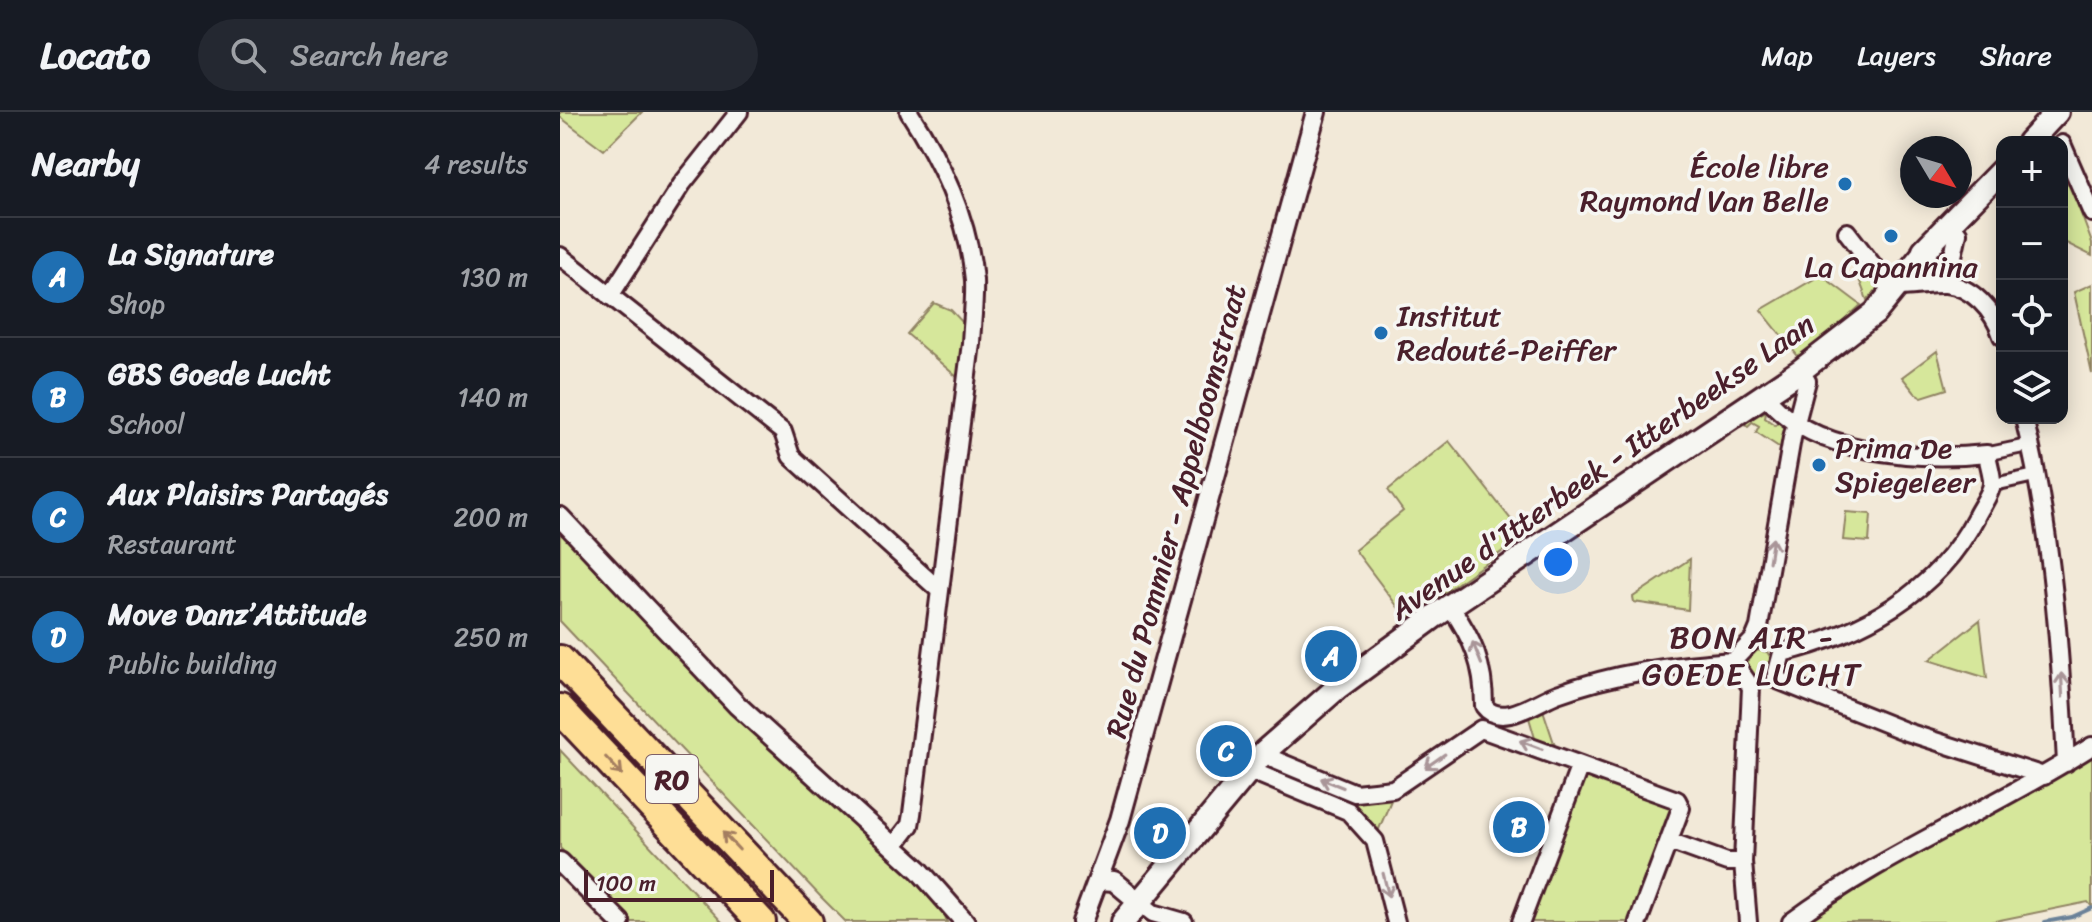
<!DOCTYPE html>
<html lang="en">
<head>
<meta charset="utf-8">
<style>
	:root { --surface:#171b24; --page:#242831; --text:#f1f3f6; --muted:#9ea1a6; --line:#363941; --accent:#1f6fb2 }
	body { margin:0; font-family:Sriracha,sans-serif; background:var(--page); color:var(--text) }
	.controls { position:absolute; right:24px; top:24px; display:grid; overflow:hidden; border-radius:16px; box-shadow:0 4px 20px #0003 }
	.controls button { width:72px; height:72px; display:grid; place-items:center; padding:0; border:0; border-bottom:2px solid var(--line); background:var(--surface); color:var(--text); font:40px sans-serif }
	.compass { position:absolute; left:1340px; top:24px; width:72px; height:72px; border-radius:50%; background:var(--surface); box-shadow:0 4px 20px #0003; rotate:128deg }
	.scale { position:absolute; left:24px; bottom:20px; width:190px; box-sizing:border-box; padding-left:8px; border:4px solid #4a1f2b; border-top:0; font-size:22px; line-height:28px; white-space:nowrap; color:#4a1f2b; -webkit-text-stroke:6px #f6f6f2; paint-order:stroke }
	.you { position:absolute; left:998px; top:450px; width:28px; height:28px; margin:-20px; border:6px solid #fff; border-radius:50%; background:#1a73e8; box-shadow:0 0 0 12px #1a73e833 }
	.badge { display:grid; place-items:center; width:52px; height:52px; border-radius:50%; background:var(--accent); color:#fff; font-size:26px; font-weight:700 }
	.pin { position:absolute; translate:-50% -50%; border:4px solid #fff; box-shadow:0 2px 8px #0006 }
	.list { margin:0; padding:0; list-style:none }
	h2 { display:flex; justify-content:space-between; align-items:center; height:104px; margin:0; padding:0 32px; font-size:34px }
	h2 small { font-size:26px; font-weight:400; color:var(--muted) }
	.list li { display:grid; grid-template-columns:52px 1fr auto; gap:24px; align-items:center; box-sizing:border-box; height:120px; padding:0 32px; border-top:2px solid var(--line) }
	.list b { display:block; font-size:30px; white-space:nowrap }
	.list p { margin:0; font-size:26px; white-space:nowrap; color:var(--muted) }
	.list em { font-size:26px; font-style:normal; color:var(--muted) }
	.icon { flex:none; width:44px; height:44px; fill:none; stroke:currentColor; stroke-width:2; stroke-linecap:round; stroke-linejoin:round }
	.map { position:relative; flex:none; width:1532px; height:810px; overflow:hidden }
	header { display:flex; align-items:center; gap:48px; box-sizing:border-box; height:112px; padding:0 40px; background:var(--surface); border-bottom:2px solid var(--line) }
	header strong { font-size:38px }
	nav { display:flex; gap:44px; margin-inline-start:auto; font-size:28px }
	.search { width:560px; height:72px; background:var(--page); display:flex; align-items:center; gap:20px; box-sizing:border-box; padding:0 28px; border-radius:44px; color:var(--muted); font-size:30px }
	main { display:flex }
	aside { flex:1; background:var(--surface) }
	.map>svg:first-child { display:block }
	.green { fill:#d6e79b; stroke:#908363; stroke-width:2 }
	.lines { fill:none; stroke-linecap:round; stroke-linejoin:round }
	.stream { stroke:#6a8198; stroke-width:4 }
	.pedestrian-casing { stroke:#4a1f2b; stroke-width:17 }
	.minor-casing { stroke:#4a1f2b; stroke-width:22 }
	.tertiary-casing { stroke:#4a1f2b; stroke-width:24 }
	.secondary-casing { stroke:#4a1f2b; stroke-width:28 }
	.motorway-casing { stroke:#4a1f2b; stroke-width:34 }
	.pedestrian { stroke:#f6f6f2; stroke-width:11 }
	.minor { stroke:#f6f6f2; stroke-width:16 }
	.tertiary { stroke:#f6f6f2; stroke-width:18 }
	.secondary { stroke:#f6f6f2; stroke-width:22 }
	.motorway { stroke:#fede96; stroke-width:28 }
	.oneway { stroke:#a99598 }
	.oneway2 { stroke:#a47e60 }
	.poi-dot { fill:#1f6fb2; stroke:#f6f6f2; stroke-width:3 }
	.labels { text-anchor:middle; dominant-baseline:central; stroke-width:7; stroke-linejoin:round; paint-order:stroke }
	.shield { fill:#f6f6f2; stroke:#7e6067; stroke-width:2 }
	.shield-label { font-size:28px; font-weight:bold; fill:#4a1f2b }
	.poi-label { font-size:30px; fill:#4a1f2b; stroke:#f6f6f2; text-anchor:start }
	.street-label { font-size:30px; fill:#4a1f2b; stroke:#f6f6f2 }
	.neighbourhood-label { font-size:32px; letter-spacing:2px; fill:#4a1f2b; stroke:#f6f6f2 }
</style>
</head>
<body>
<header>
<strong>Locato</strong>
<div class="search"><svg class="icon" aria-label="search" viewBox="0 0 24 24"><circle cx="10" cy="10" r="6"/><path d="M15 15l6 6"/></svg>Search here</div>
<nav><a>Map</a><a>Layers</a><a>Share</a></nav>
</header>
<main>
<aside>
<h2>Nearby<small>4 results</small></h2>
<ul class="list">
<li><span class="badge">A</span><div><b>La Signature</b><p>Shop</p></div><em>130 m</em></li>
<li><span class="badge">B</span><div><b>GBS Goede Lucht</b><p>School</p></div><em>140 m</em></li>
<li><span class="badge">C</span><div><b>Aux Plaisirs Partagés</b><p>Restaurant</p></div><em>200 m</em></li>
<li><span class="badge">D</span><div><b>Move Danz’Attitude</b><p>Public building</p></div><em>250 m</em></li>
</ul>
</aside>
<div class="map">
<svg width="1532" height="810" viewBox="0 0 1532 810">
	<rect width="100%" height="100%" fill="#f2e9d8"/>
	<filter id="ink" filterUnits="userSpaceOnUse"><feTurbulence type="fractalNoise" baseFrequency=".0125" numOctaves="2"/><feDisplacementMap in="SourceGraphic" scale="16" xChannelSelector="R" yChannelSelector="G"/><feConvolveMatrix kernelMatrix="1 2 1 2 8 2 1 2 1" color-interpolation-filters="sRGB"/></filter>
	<g filter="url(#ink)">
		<path class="green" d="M0 0H82L44 38 0 5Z
			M1502 51 1532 131V144L1502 129Z
			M1286 133H1292L1322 172 1307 188Z
			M1261 163 1301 193 1241 248 1201 198Z
			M1532 172V262L1514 180Z
			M374 191 391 198 406 214 401 260 397 265 347 222Z
			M1377 239 1387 277 1362 285 1355 281 1342 265Z
			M1206 299 1205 306 1215 313 1219 308 1225 313 1222 337 1196 320 1199 314 1192 310 1188 314 1183 311Z
			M889 329 964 424 847 507 795 438 843 399 828 378Z
			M1286 400 1311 402 1309 430 1283 428Z
			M0 412 258 678 381 792 387 810H286L261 785 0 509Z
			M1130 447 1128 498 1074 490 1073 485Z
			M1420 508 1427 566 1369 548Z
			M1196 538 1207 540 1213 549 1210 567 1206 571 1195 569 1182 554 1184 543Z
			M981 592 997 640 977 633 967 599Z
			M0 638 162 810H72L0 736Z
			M1532 638V795L1528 790 1430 810H1246L1305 769Z
			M1026 661 1115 695 1071 810H971Z
			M834 681 817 722 792 697 794 688Z"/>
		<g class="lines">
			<path class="stream" d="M1485 810 1512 805 1532 796"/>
			<g class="pedestrian-casing">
				<path id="pedestrian" d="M1427 342 1470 333
					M1432 373 1477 363"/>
			</g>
			<g class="minor-casing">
				<path id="minor" d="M1502 32 1532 101
					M1287 120 1328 173C1347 178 1366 171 1385 172 1412 174 1434 199 1442 224
					M0 144 223 320 231 344 378 477
					M1387 172 1398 121 1391 114
					M50 184 122 72 179 0
					M1205 282C1247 343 1360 349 1427 342 1428 351 1433 364 1432 372 1431 382 1420 396 1416 405 1377 481 1301 522 1222 541L1215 567 1347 620 1484 664
					M1464 306C1492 419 1500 534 1506 651
					M890 494C913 527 924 553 924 594 941 617 978 589 997 582 1055 561 1112 553 1173 549L1191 575 1183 750 1188 810
					M1173 549 1194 527 1199 515 1232 326 1247 269 1240 259
					M705 639 715 648 795 681 833 677 921 617 1117 688 1121 696 1078 810
					M689 658 788 699 815 729 836 810
					M1109 729 1167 750H1183
					M333 735 350 713 352 702 411 231C412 210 415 188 414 168 409 109 381 49 349 0
					M579 790 593 801 624 810
					M961 810 1020 653
					M1231 810C1325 740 1434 697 1532 634"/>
			</g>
			<g class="tertiary-casing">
				<path id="tertiary" d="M0 405 177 593 359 758 405 810
					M0 750 60 810
					M540 768 554 769 579 790
					M522 810 560 708 756 0"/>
			</g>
			<g class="secondary-casing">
				<path id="secondary" d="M1469 30 1497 0
					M1364 138 1442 58
					M563 810 705 639 777 576 875 504 1240 259 1315 201 1373 130"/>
			</g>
			<g class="motorway-casing">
				<path id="motorway" d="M0 548 248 810
					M0 597 201 810"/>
			</g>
			<use href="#pedestrian" class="pedestrian"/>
			<use href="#minor" class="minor"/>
			<use href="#tertiary" class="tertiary"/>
			<use href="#secondary" class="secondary"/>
			<use href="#motorway" class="motorway"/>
		</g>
		<defs><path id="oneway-shaft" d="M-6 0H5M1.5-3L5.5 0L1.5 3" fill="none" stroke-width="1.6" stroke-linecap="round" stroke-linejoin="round" transform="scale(2)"/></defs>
		<g class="oneway">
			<use href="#oneway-shaft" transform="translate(1211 438) rotate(-81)"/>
			<use href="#oneway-shaft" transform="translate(917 541) rotate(-112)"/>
			<use href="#oneway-shaft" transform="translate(1502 573) rotate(-93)"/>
			<use href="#oneway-shaft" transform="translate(971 633) rotate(-159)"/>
			<use href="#oneway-shaft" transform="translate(875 649) rotate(145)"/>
			<use href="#oneway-shaft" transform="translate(772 671) rotate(-158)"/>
			<use href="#oneway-shaft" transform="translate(826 773) rotate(76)"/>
		</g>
		<g class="oneway2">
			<use href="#oneway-shaft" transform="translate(54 654) rotate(47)"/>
			<use href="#oneway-shaft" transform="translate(171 729) rotate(-133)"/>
		</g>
	</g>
	<g class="poi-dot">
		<circle cx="1285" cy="72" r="8"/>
		<circle cx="1331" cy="124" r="8"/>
		<circle cx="821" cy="221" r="8"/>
		<circle cx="1259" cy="353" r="8"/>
	</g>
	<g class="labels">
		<rect class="shield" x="86" y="643" width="52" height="48" rx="6"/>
		<g class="shield-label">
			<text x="112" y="667">R0</text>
		</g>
		<g class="poi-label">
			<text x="1269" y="55" text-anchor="end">École libre<tspan x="1269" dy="34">Raymond Van Belle</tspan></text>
			<text x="1331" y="155" text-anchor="middle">La Capannina</text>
			<text x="837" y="204">Institut<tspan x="837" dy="34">Redouté-Peiffer</tspan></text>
			<text x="1275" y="336">Prima De<tspan x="1275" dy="34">Spiegeleer</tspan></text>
		</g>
		<g class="street-label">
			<text transform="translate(1042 355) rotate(-35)">Avenue d'Itterbeek - Itterbeekse Laan</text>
			<text transform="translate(616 399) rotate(-75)">Rue du Pommier - Appelboomstraat</text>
		</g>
		<g class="neighbourhood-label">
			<text x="1192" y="525">BON AIR -<tspan x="1192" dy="37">GOEDE LUCHT</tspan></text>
		</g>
	</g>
</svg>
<div class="controls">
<button>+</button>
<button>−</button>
<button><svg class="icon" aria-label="locate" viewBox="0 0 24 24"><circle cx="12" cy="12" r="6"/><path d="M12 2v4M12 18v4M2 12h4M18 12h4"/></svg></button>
<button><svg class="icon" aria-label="layers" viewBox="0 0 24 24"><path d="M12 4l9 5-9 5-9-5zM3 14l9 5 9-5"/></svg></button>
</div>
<svg class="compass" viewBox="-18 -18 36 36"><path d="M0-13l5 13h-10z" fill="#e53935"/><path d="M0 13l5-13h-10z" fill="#9ea1a6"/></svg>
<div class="scale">100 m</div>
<div class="you"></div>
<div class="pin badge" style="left:771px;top:544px">A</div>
<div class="pin badge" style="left:959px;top:715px">B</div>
<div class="pin badge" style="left:666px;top:639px">C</div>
<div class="pin badge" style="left:600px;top:721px">D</div>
</div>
</main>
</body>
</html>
